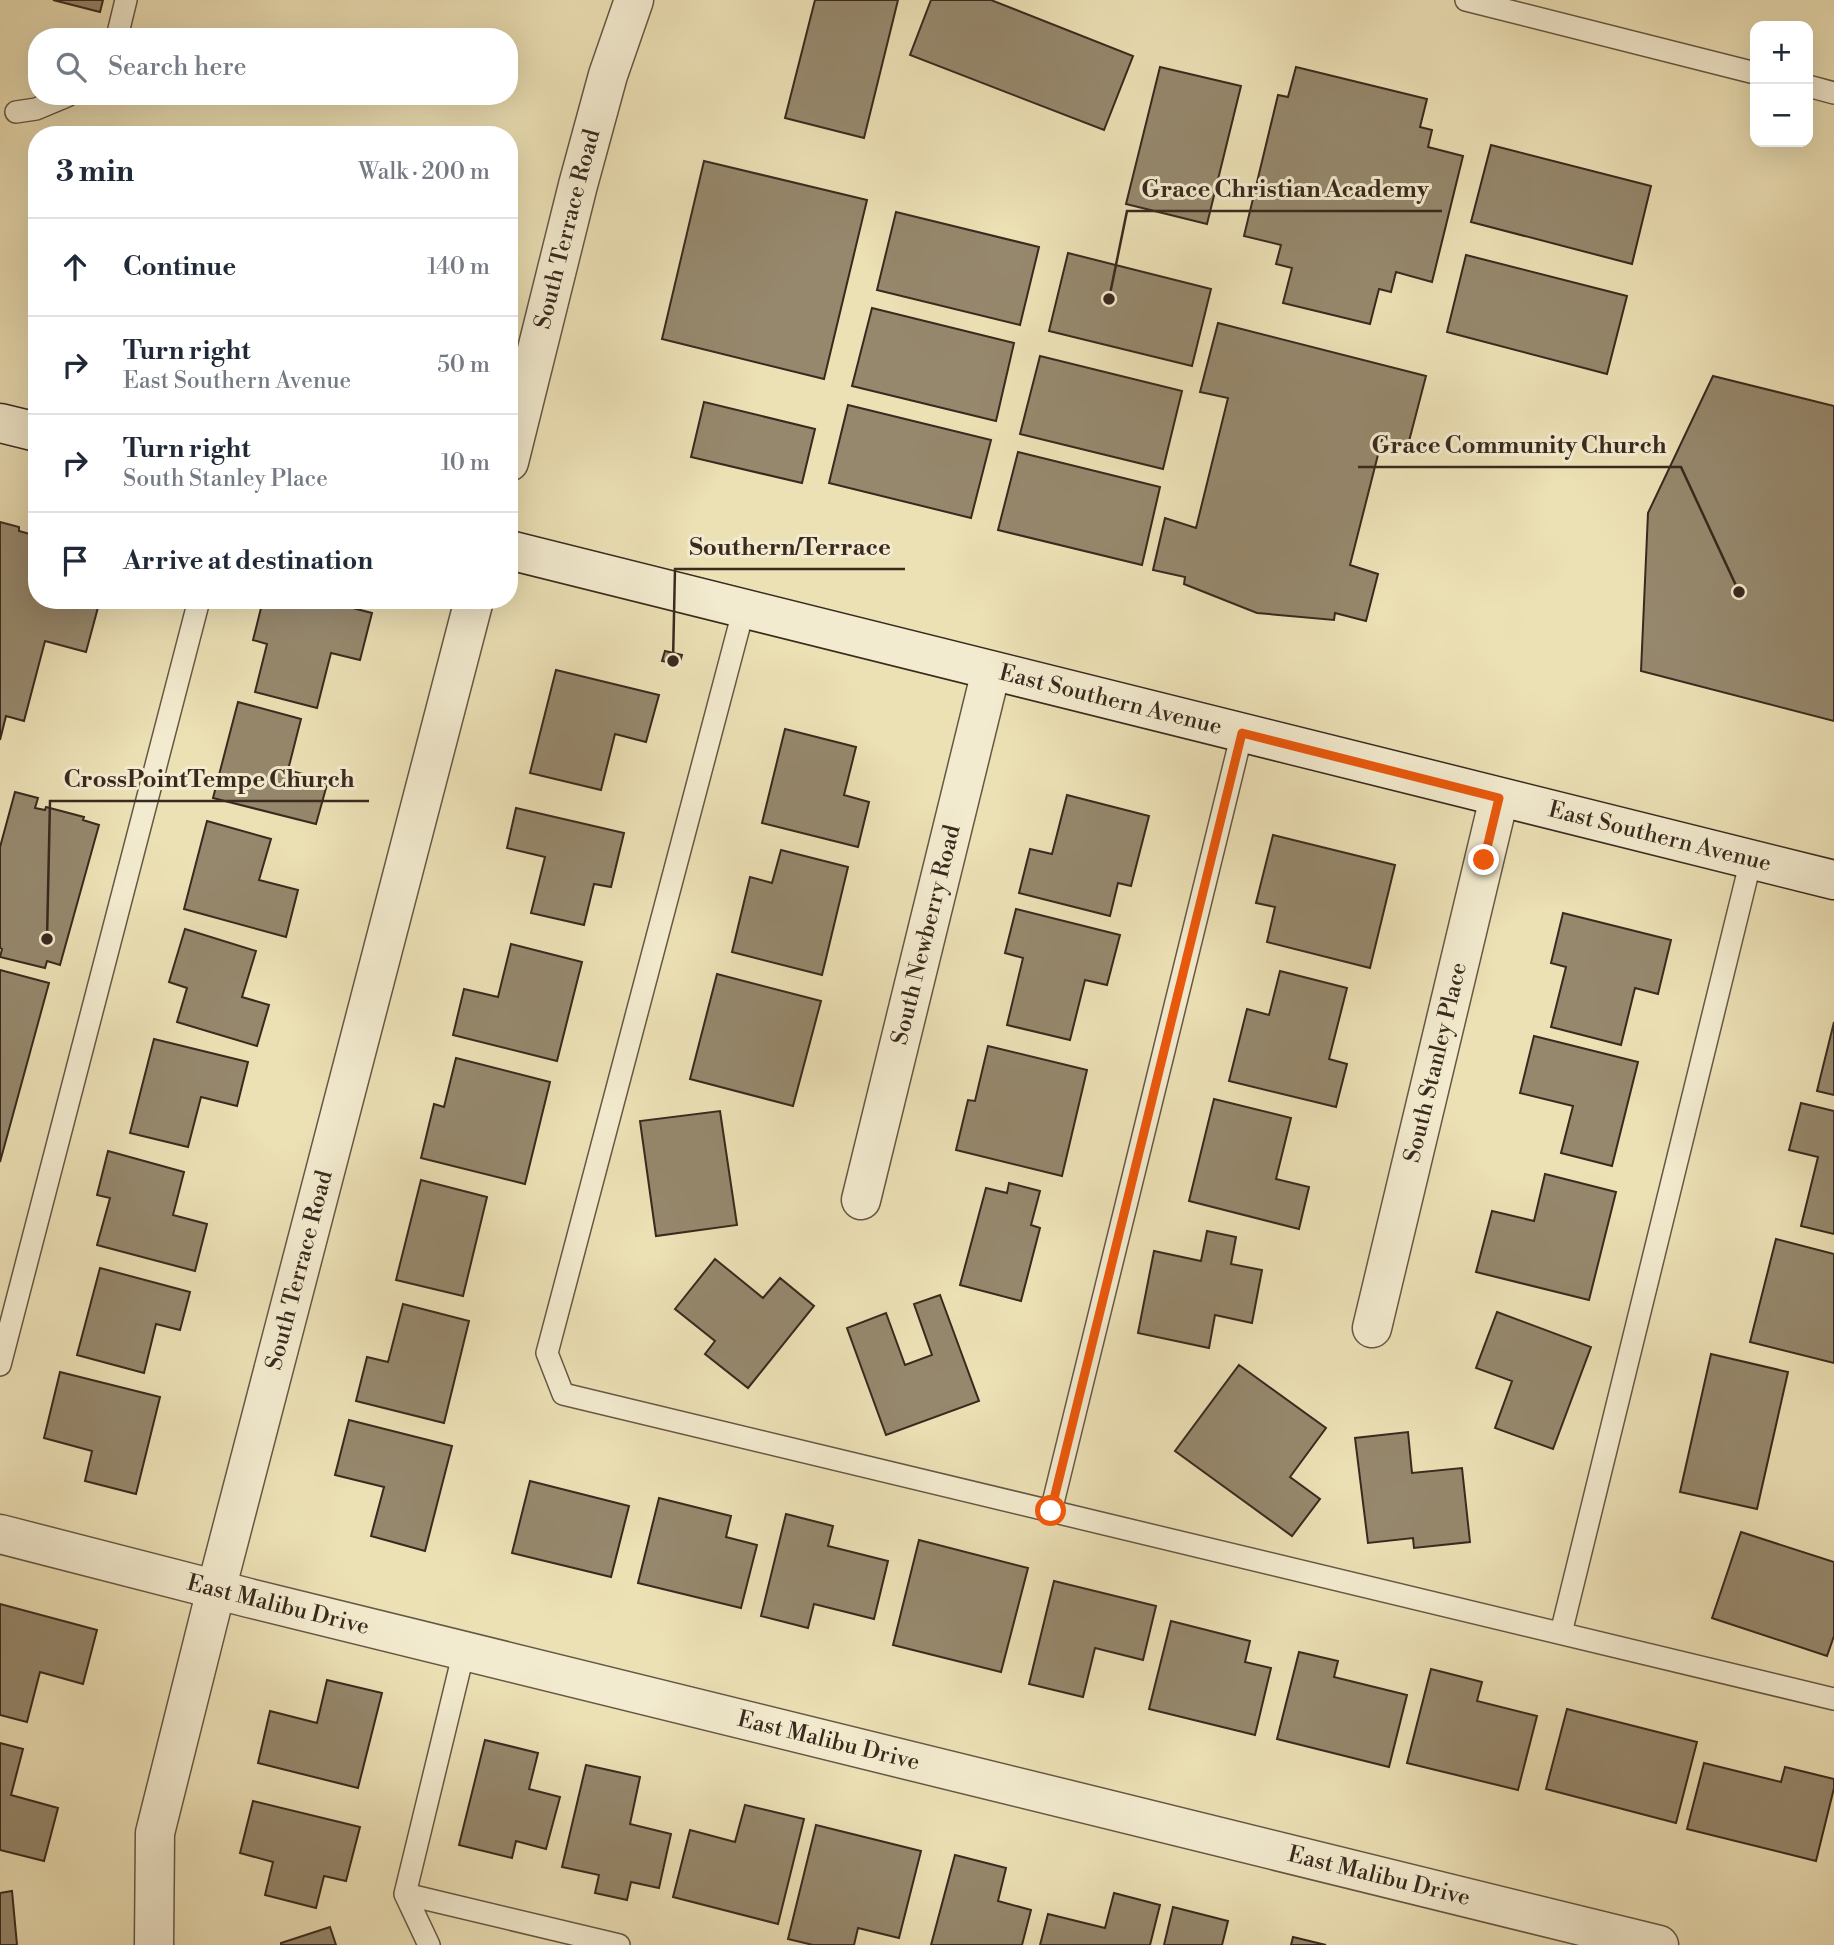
<!DOCTYPE html>
<html lang="en">
<head>
<meta charset="utf-8">
<style>
	:root { --surface:#fff; --page:#f6f6f7; --text:#1f2937; --muted:#747a83; --line:#e0e1e3 }
	body { margin:0; font-family:"Libre Bodoni",serif; background:var(--page); color:var(--text) }
	.controls { position:absolute; right:21px; top:21px; display:grid; overflow:hidden; border-radius:14px; box-shadow:0 7px 28px #0002 }
	.controls button { width:63px; height:63px; display:grid; place-items:center; padding:0; border:0; border-bottom:2px solid var(--line); background:var(--surface); color:var(--text); font:35px sans-serif }
	.stop { position:absolute; width:21px; height:21px; margin:-16px; border:5px solid #ea580c; border-radius:50%; background:#fff }
	.stop.end { background:#ea580c; border-color:#fff; box-shadow:0 2px 7px #0008 }
	.list { margin:0; padding:0; list-style:none }
	h2 { display:flex; justify-content:space-between; align-items:center; height:91px; margin:0; padding:0 28px; font-size:30px }
	h2 small { font-size:23px; font-weight:400; color:var(--muted) }
	.list li { display:grid; grid-template-columns:46px 1fr auto; gap:21px; align-items:center; box-sizing:border-box; height:98px; padding:0 28px; border-top:2px solid var(--line) }
	.list b { display:block; font-size:26px; white-space:nowrap }
	.list p { margin:0; font-size:23px; white-space:nowrap; color:var(--muted) }
	.list em { font-size:23px; font-style:normal; color:var(--muted) }
	.icon { flex:none; width:38px; height:38px; fill:none; stroke:currentColor; stroke-width:2; stroke-linecap:round; stroke-linejoin:round }
	.map { position:relative; flex:none; width:1834px; height:1945px; overflow:hidden }
	.search { position:absolute; background:var(--surface); box-shadow:0 7px 28px #0002; left:28px; top:28px; width:490px; height:77px; display:flex; align-items:center; gap:18px; box-sizing:border-box; padding:0 24px; border-radius:28px; color:var(--muted); font-size:26px }
	.panel { position:absolute; background:var(--surface); box-shadow:0 7px 28px #0002; left:28px; top:126px; width:490px; height:483px; border-radius:28px }
	.map>svg:first-child { display:block }
	.building { fill:#96886d; stroke:#39291e; stroke-width:2 }
	.lines { fill:none; stroke-linecap:round; stroke-linejoin:round }
	.lane-casing { stroke:#665744; stroke-width:24 }
	.street-casing { stroke:#665744; stroke-width:41 }
	.secondary-casing { stroke:#39291e; stroke-width:41 }
	.lane { stroke:#f3ebcf; stroke-width:21 }
	.street { stroke:#f3ebcf; stroke-width:38 }
	.secondary { stroke:#f3ebcf; stroke-width:38 }
	.route { stroke:#ea580c; stroke-width:9 }
	.labels { text-anchor:middle; dominant-baseline:central; stroke-width:6; stroke-linejoin:round; paint-order:stroke }
	.street-label { font-size:23px; fill:#39291e; stroke:#f3ebcf }
	.leader { fill:none; stroke:#39291e; stroke-width:2.5 }
	.callout-dot { fill:#39291e; stroke:#f3ebcf; stroke-width:2.5 }
	.callout-label { font-size:24px; text-anchor:middle; font-weight:bold; fill:#39291e; stroke:#f3ebcf; stroke-width:6; stroke-linejoin:round; paint-order:stroke }
</style>
</head>
<body>
<div class="map">
<svg width="1834" height="1945" viewBox="0 0 1834 1945">
	<rect width="100%" height="100%" fill="#ece0b5"/>
	<filter id="stains"><feTurbulence type="fractalNoise" baseFrequency=".00286" numOctaves="4"/><feColorMatrix values="0 0 0 0 .2 0 0 0 0 .09 0 0 0 0 .02 0 0 0 .5 -.17"/></filter>
	<radialGradient id="worn" r=".72"><stop offset=".6" stop-color="#630" stop-opacity="0"/><stop offset="1" stop-color="#630" stop-opacity=".3"/></radialGradient>
	<path class="building" d="M53 0H103L100 12Z
		M815 0H898L864 138 785 118Z
		M931 0H991L1133 56 1104 130 910 55Z
		M1160 67 1241 86 1207 224 1126 204Z
		M1296 67 1427 99 1420 127 1432 130 1428 147 1463 156 1432 282 1396 272 1391 292 1379 289 1370 324 1283 303 1292 268 1276 264 1281 245 1244 236 1278 95 1288 97Z
		M1491 145 1651 186 1632 264 1471 222Z
		M704 161 867 200 824 379 662 339Z
		M896 212 1039 247 1020 325 877 290Z
		M1068 253 1211 289 1192 366 1049 331Z
		M1466 255 1627 296 1607 374 1447 332Z
		M872 308 1014 343 996 421 852 386Z
		M1218 323 1426 376 1408 445 1382 439 1350 565 1378 574 1366 621 1335 613 1334 620 1257 613 1184 584 1185 577 1153 570 1165 518 1196 528 1228 398 1200 392Z
		M1040 356 1182 391 1163 469 1020 434Z
		M1713 376 1834 406V721L1641 671 1648 513Z
		M704 402 815 429 802 483 691 457Z
		M848 405 991 440 971 518 829 483Z
		M1018 452 1160 487 1142 565 998 530Z
		M0 522 19 527V531L37 536V600H100L86 652 45 641 24 721 6 716 0 740Z
		M263 600H322L372 613 360 660 331 653 317 708 255 692 267 644 253 640Z
		M665 651 682 655 679 664 662 661Z
		M556 670 659 695 646 742 615 734 601 790 530 773Z
		M238 702 301 719 288 770 328 781 316 824 213 798Z
		M785 729 856 747 844 795 869 802 858 847 762 823Z
		M15 792 38 798 35 808 45 810 46 807 84 817 83 820 99 825 60 965 47 961 45 968 0 957 2 949 0 948V847Z
		M1067 795 1149 816 1131 886 1118 883 1110 916 1019 893 1030 849 1052 854Z
		M516 808 624 833 611 887 594 884 584 925 531 913 545 857 507 848Z
		M207 821 271 839 259 880 298 890 286 937 184 909Z
		M1273 835 1395 865 1370 968 1267 942 1275 907 1256 903Z
		M781 850 848 867 822 975 732 952 750 877 772 883Z
		M1016 909 1120 935 1107 985 1085 980 1070 1040 1007 1025 1023 958 1005 953Z
		M1563 913 1671 940 1658 994 1635 988 1621 1045 1551 1027 1566 967 1551 963Z
		M185 929 256 951 242 997 269 1005 257 1046 177 1022 187 988 169 982Z
		M511 944 582 962 557 1061 453 1035 464 989 498 997Z
		M0 970 49 983 0 1162Z
		M1280 971 1347 988 1329 1059 1347 1064 1336 1107 1229 1081 1247 1009 1269 1015Z
		M717 974 821 1001 793 1106 690 1079Z
		M1834 1022V1095L1817 1091Z
		M1534 1036 1638 1062 1612 1166 1561 1153 1573 1106 1520 1093Z
		M154 1039 248 1062 237 1106 201 1097 188 1147 130 1133Z
		M988 1046 1087 1070 1062 1176 956 1150 968 1100 975 1101Z
		M456 1058 550 1082 525 1184 421 1158 434 1104 444 1107Z
		M1214 1099 1291 1118 1276 1179 1309 1187 1299 1229 1189 1201Z
		M1801 1103 1834 1111V1234L1801 1226 1818 1157 1789 1150Z
		M720 1111 737 1225 656 1236 640 1121Z
		M108 1151 184 1172 173 1215 207 1224 195 1271 97 1245 110 1198 97 1195Z
		M1545 1174 1616 1192 1589 1300 1476 1272 1492 1211 1534 1221Z
		M421 1180 487 1197 463 1296 396 1280Z
		M1009 1183 1040 1191 1031 1225 1040 1228 1021 1301 960 1285 986 1188 1007 1193Z
		M1207 1231 1236 1237 1231 1264 1262 1270 1252 1323 1215 1315 1209 1348 1138 1333 1154 1251 1201 1261Z
		M1776 1239 1834 1254V1363L1750 1342Z
		M715 1259 763 1298 780 1278 814 1306 748 1388 705 1354 715 1341 675 1309Z
		M100 1268 190 1292 180 1330 156 1324 144 1373 77 1355Z
		M940 1295 979 1401 886 1435 847 1328 886 1313 905 1365 932 1355 914 1304Z
		M403 1304 469 1321 444 1423 356 1401 367 1357 388 1362Z
		M1497 1312 1591 1347 1553 1449 1495 1428 1512 1381 1476 1368Z
		M1711 1354 1788 1372 1757 1509 1680 1492Z
		M1239 1365 1326 1428 1290 1477 1320 1499 1292 1536 1175 1451Z
		M60 1372 160 1397 136 1494 85 1481 92 1451 44 1438Z
		M349 1420 452 1446 425 1551 371 1536 384 1487 335 1475Z
		M1408 1432 1412 1473 1462 1468 1470 1542 1414 1548 1413 1538 1368 1543 1355 1438Z
		M530 1481 629 1506 611 1577 512 1553Z
		M659 1498 731 1516 726 1537 757 1545 741 1608 638 1583Z
		M786 1514 833 1526 828 1546 888 1561 874 1619 814 1604 808 1628 761 1616Z
		M1741 1532 1834 1562V1636L1827 1656 1712 1618Z
		M919 1540 1028 1568 1001 1672 893 1645Z
		M1054 1581 1156 1606 1143 1660 1095 1648 1083 1697 1029 1684Z
		M0 1604 97 1630 83 1684 40 1672 27 1722 0 1715Z
		M1171 1621 1250 1641 1245 1662 1271 1668 1255 1735 1149 1709Z
		M1299 1652 1338 1661 1334 1677 1407 1695 1389 1767 1277 1739Z
		M1431 1669 1482 1682 1477 1701 1537 1716 1518 1790 1407 1763Z
		M327 1680 382 1693 358 1788 258 1763 270 1711 317 1723Z
		M1567 1709 1697 1742 1676 1823 1546 1789Z
		M485 1740 538 1753 529 1789 560 1797 546 1849 516 1841 512 1858 459 1845Z
		M0 1743 23 1749 11 1795 58 1808 44 1861 0 1850Z
		M1704 1763 1781 1782 1785 1767 1834 1779V1788L1816 1861 1687 1829Z
		M586 1765 640 1777 630 1824 671 1834 659 1888 631 1882 627 1900 595 1893 599 1875 562 1867Z
		M253 1801 360 1827 346 1881 324 1876 316 1908 265 1895 273 1862 240 1853Z
		M745 1805 804 1819 778 1924 673 1897 690 1830 735 1842Z
		M816 1825 921 1851 899 1938 858 1928 854 1945H813L788 1939Z
		M955 1855 1006 1868 998 1901 1031 1910 1022 1945H931Z
		M12 1891 17 1945H0V1893Z
		M1114 1893 1160 1905 1150 1945H1040L1048 1914 1105 1928Z
		M1173 1907 1228 1921 1222 1945H1164Z
		M330 1927 336 1945H281V1943Z
		M1293 1937 1326 1945H1291Z"/>
	<g class="lines">
		<g class="lane-casing">
			<path id="lane" d="M1466 0 1755 73
				M117 37 126 0
				M1808 86 1834 93
				M16 112 36 109 67 96
				M744 608 547 1353 563 1394 1834 1699
				M0 1365 199 600
				M1051 1511 1242 733
				M1561 1633 1751 860
				M405 1894 619 1945
				M429 1945 405 1894 464 1651"/>
		</g>
		<g class="street-casing">
			<g id="street">
				<path id="s1" d="M509 462 578 185 608 75 634 0"/>
				<path id="s2" d="M861 1200 991 671"/>
				<path id="s3" d="M1372 1328 1499 798"/>
				<path id="s4" d="M0 1534 249 1598 1659 1945"/>
				<path id="s5" d="M154 1945 155 1833 216 1590 474 600"/>
			</g>
		</g>
		<g class="secondary-casing">
			<g id="secondary">
				<path d="M0 423 37 432"/>
				<path id="s6" d="M509 550 1834 880"/>
			</g>
		</g>
		<use href="#lane" class="lane"/>
		<use href="#street" class="street"/>
		<use href="#secondary" class="secondary"/>
	</g>
	<g class="lines">
		<path class="route" d="M1051 1511 1242 733 1499 798 1484 860"/>
	</g>
	<g class="labels">
		<g class="street-label">
			<text stroke="none"><textPath href="#s1" startOffset="240">South Terrace Road</textPath></text>
			<text stroke="none"><textPath href="#s6" startOffset="620">East Southern Avenue</textPath></text>
			<text stroke="none"><textPath href="#s6" startOffset="1186">East Southern Avenue</textPath></text>
			<text stroke="none"><textPath href="#s2" startOffset="273">South Newberry Road</textPath></text>
			<text stroke="none"><textPath href="#s3" startOffset="273">South Stanley Place</textPath></text>
			<text stroke="none"><textPath href="#s5" startOffset="693">South Terrace Road</textPath></text>
			<text stroke="none"><textPath href="#s4" startOffset="287">East Malibu Drive</textPath></text>
			<text stroke="none"><textPath href="#s4" startOffset="854">East Malibu Drive</textPath></text>
			<text stroke="none"><textPath href="#s4" startOffset="1421">East Malibu Drive</textPath></text>
		</g>
	</g>
	<path class="leader" d="M1109 299L1127 211H1442M1739 592L1681 467H1358M673 661L675 569H905M47 939L50 801H369"/>
	<g class="callout-dot">
		<circle cx="1109" cy="299" r="7"/>
		<circle cx="1739" cy="592" r="7"/>
		<circle cx="673" cy="661" r="7"/>
		<circle cx="47" cy="939" r="7"/>
	</g>
	<g class="callout-label">
		<text x="1285" y="197">Grace Christian Academy</text>
		<text x="1519" y="453">Grace Community Church</text>
		<text x="790" y="555">Southern/Terrace</text>
		<text x="209" y="787">CrossPointTempe Church</text>
	</g>
	<rect width="100%" height="100%" filter="url(#stains)"/>
	<rect width="100%" height="100%" fill="url(#worn)"/>
</svg>
<div class="controls">
<button>+</button>
<button>−</button>
</div>
<div class="stop" style="left:1051px;top:1511px"></div>
<div class="stop end" style="left:1484px;top:860px"></div>
<div class="search"><svg class="icon" aria-label="search" viewBox="0 0 24 24"><circle cx="10" cy="10" r="6"/><path d="M15 15l6 6"/></svg>Search here</div>
<section class="panel">
<h2>3 min<small>Walk · 200 m</small></h2>
<ul class="list">
<li><svg class="icon" aria-label="ahead" viewBox="0 0 24 24"><path d="M12 20V5M6 11l6-6 6 6"/></svg><div><b>Continue</b></div><em>140 m</em></li>
<li><svg class="icon" aria-label="right" viewBox="0 0 24 24"><path d="M7 20v-9h11M14 6l5 5-5 5"/></svg><div><b>Turn right</b><p>East Southern Avenue</p></div><em>50 m</em></li>
<li><svg class="icon" aria-label="right" viewBox="0 0 24 24"><path d="M7 20v-9h11M14 6l5 5-5 5"/></svg><div><b>Turn right</b><p>South Stanley Place</p></div><em>10 m</em></li>
<li><svg class="icon" aria-label="arrive" viewBox="0 0 24 24"><path d="M6 21V4h12l-3 4 3 4H6"/></svg><div><b>Arrive at destination</b></div></li>
</ul>
</section>
</div>
</body>
</html>
